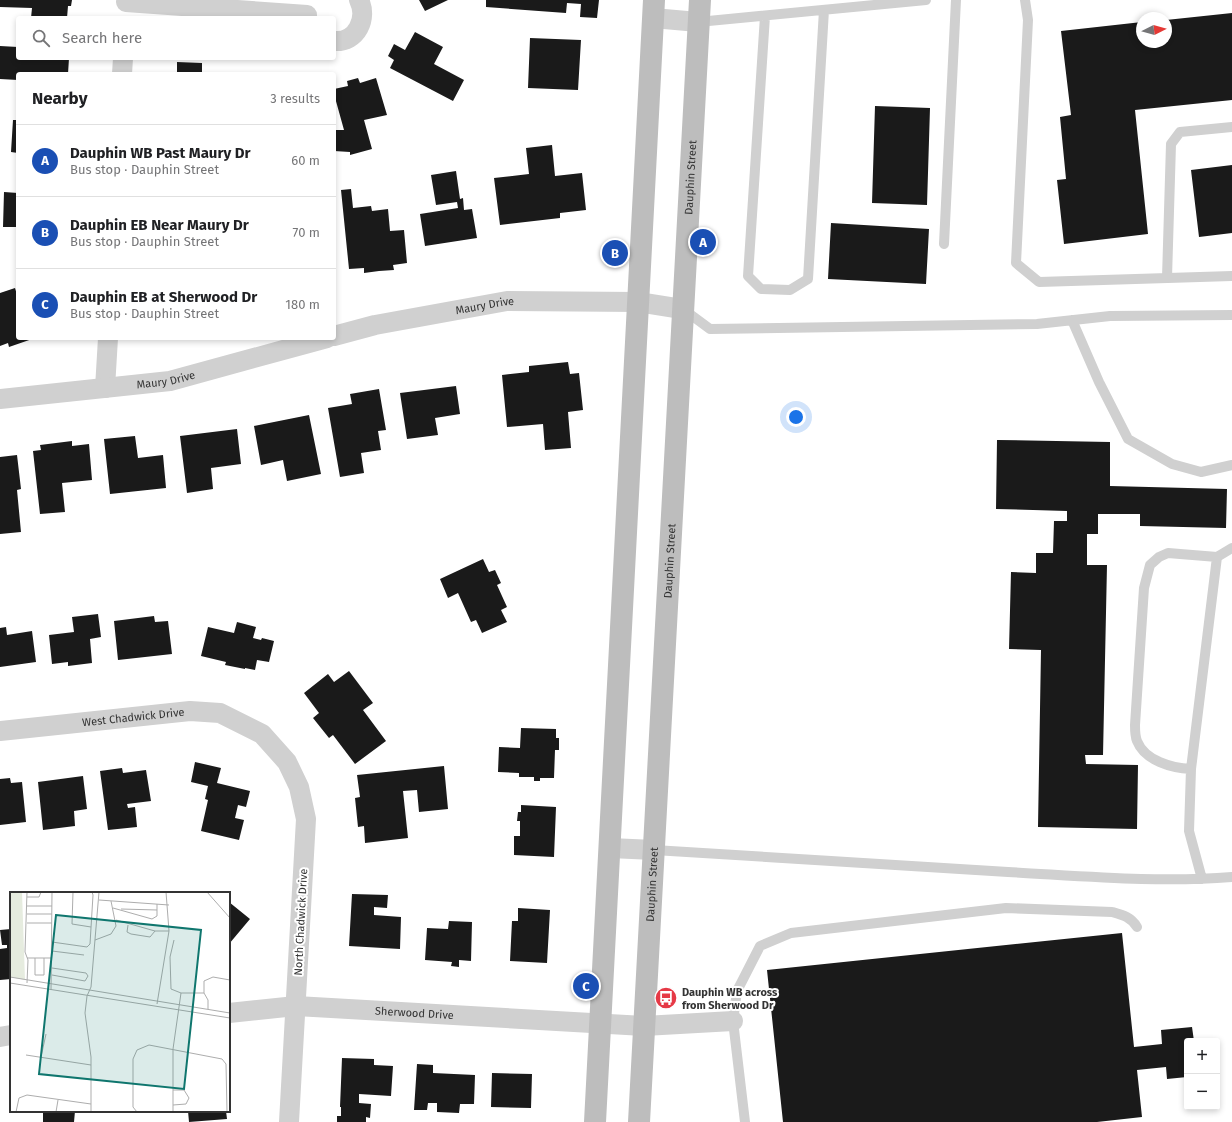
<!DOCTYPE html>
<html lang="en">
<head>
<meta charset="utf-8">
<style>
	:root { --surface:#fff; --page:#f2f2f2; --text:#202124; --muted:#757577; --line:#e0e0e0; --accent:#d93025 }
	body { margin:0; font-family:"Fira Sans",sans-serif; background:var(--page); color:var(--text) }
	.controls { position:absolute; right:12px; bottom:12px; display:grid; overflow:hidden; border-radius:4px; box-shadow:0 2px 6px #0003 }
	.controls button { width:36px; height:36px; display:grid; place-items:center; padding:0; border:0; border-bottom:1px solid var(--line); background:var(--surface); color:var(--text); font:20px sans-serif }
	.compass { position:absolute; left:1136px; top:12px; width:36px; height:36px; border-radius:50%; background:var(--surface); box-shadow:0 2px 6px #0003; rotate:84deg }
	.you { position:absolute; left:796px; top:417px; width:14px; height:14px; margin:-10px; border:3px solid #fff; border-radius:50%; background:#1a73e8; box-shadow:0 0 0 6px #1a73e833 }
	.badge { display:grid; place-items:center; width:26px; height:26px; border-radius:50%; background:var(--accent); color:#fff; font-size:13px; font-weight:700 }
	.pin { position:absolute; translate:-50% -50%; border:2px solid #fff; box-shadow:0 1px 4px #0006 }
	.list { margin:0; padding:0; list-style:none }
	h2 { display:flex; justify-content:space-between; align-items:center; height:52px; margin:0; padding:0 16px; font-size:17px }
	h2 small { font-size:13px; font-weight:400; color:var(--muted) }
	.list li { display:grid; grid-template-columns:26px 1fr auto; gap:12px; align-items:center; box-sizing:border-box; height:72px; padding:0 16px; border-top:1px solid var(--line) }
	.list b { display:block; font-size:15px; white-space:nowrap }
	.list p { margin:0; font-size:13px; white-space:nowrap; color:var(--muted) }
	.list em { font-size:13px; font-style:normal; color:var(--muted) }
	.icon { flex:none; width:22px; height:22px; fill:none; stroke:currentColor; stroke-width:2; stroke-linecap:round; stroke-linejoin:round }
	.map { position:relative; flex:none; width:1232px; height:1122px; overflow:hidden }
	.search { position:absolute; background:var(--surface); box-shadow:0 2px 6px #0003; left:16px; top:16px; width:320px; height:44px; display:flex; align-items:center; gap:10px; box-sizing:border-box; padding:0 14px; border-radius:4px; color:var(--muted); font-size:15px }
	.panel { position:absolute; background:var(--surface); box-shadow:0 2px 6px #0003; left:16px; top:72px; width:320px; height:268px; border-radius:4px }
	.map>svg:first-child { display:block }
	.building { fill:#1a1a1a }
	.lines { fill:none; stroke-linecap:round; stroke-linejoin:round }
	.service { stroke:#d0d0d0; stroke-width:10 }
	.minor { stroke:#d0d0d0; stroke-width:20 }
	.secondary { stroke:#bdbdbd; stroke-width:22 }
	.labels { text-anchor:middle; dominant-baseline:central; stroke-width:4; stroke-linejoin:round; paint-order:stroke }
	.street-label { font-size:11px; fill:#333; stroke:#fff }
	.poi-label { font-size:11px; font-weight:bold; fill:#333; stroke:#fff; text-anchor:start }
	.inset-road { fill:none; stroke:#adadad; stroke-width:1 }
	.view { fill:#0f766e; fill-opacity:0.15; stroke:#0f766e; stroke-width:2 }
	.inset-edge { fill:none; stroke:#333; stroke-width:2 }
</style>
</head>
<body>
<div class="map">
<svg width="1232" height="1122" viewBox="0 0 1232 1122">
	<rect width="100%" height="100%" fill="#fff"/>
	<path class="building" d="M0 0H72L71 6H68L67 18H31L32 8 0 7Z
		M419 0H448L425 11Z
		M486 0H599L597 18 580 17 581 4 567 3 566 13 486 7Z
		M1232 13V100L1135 110 1148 234 1064 244 1057 180 1066 179 1060 117 1071 115 1061 31 1142 22V42H1166V20Z
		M415 32 443 47 434 64 464 80 453 101 390 68 394 60 388 56 394 44 405 50Z
		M530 38 581 40 578 90 528 88Z
		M0 46 18 47V58H69L68 74H18V80L0 79Z
		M177 62 202 63V74H177Z
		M358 78 360 83 376 78 387 115 364 120 372 149 350 155V152L334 151V130H344L334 94V89L348 86 347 81Z
		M875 106 930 108 927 205 872 203Z
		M13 120H18V153L11 152Z
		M552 145 555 176 582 173 586 210 560 213V218L500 225 494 178 529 174 526 148Z
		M1232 165V233L1199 237 1191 170Z
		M456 171 460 199 463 198 464 210 472 209 477 238 425 246 420 214 458 208 457 202 436 205 431 175Z
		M351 189 353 208 371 206 372 211 388 209 390 231 404 230 407 263 393 265 394 270 379 271 364 273V268L349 269 341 190Z
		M4 192 18 193V227H3Z
		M831 223 929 229 926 284 828 279Z
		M15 288 18 298V338H35L9 347 8 343 0 346V293Z
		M568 362 570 374 579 373 583 410 568 412 571 448 545 450 543 424 507 427 502 375 529 372V366Z
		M456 386 460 414 435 418 438 435 407 439 400 393Z
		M379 389 386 430 378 431 381 450 361 453 364 473 340 477 328 408 352 404 350 394Z
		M309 415 321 474 287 481 283 460 261 465 254 426Z
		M237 429 241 464 211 468 213 489 187 493 180 436Z
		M135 436 138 458 163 455 166 488 110 494 104 439Z
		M997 440 1110 442V486L1227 489 1226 528 1140 526V514H1098V534H1087V565H1107L1103 755H1085L1086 764 1138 765 1137 829 1038 827 1041 650 1009 649 1011 572 1036 573V553H1053L1054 521H1067V511L996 509Z
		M72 441V446L89 444 92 480 62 483 65 512 40 514 33 451 41 450 40 445Z
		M17 455 21 489 17 490 21 532 0 534V457Z
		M483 559 489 572 495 570 501 583 497 585 507 607 501 610 507 622 482 633 476 620 471 622 458 593 448 598 440 579Z
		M98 614 101 637 90 639 92 663 68 666V662L52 664 49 635 74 632 72 617Z
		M154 616 155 622 168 621 172 654 118 660 114 621Z
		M237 622 256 627 253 638 261 640 262 638 274 641 269 662 257 660 255 670 245 668V669L225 665 226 662 201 656 208 627 234 633Z
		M6 627 7 635 32 631 36 662 0 667V628Z
		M349 671 373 703 363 710 386 741 355 764 333 735 329 738 313 718 319 713 304 693 328 674 334 682Z
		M521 728 556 729V738H559V750H555L554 778H540V781H534V777H519V773L498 772 499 747 520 748Z
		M195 762 221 768 217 783 250 791 246 807 238 805 235 818 244 820 239 840 201 831 208 800 205 799 208 786 191 782Z
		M444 766 448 809 419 812 417 790 403 791 408 838 365 843 364 826 358 827 355 798 360 797 357 775Z
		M122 768 123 773 146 770 151 801 127 804 128 808 135 807 137 827 108 830 100 771Z
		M83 776 87 809 74 811 75 826 43 830 38 782Z
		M10 778 11 783 22 782 26 822 0 825V779Z
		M521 805 556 807 554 857 514 855V836H520V821H517L518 812H521Z
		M98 891H103L104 893H93Z
		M352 894 388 895 387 908 374 907V915L401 917 400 949 349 946Z
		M229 902 250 919 229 944Z
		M518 908 550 910 547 963 510 961 512 921H518Z
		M449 921 472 922 471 961 459 960V967L451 966 452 962 425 960 427 928 448 929Z
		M11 929V979L0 980V949L7 948V945H2L0 930Z
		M1122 933 1134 1047 1162 1044 1161 1030 1192 1027 1194 1041H1187V1077L1167 1079 1166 1067 1137 1070 1142 1117 1097 1122H783L767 970Z
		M342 1058 374 1059V1065L393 1066 391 1096 359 1094V1103L371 1104 370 1118 366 1117V1122H337V1116H341V1107H340Z
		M417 1064 433 1065V1073L475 1075 474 1104H460L459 1113 437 1112V1103H428L427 1110H414Z
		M492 1073 532 1074 531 1108 491 1107Z
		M43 1111H75L74 1122H43Z
		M188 1111H226L227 1119 189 1122Z"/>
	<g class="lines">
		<path class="service" d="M1025 0 1028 20 1016 263 1039 282 1232 276
			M765 16 748 276 761 289 790 290 808 279 824 10
			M698 22 926 0
			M944 244 956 0
			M1167 278 1171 144 1180 132 1232 127
			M683 309 710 329 1037 324 1110 316 1232 315
			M1072 320 1099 382 1128 439 1172 464 1201 472 1232 465
			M1191 769C1172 768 1145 761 1137 741 1135 736 1135 730 1135 725L1144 588 1150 565 1159 557 1168 553 1217 557 1232 548
			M654 850C772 857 890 865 1008 872 1083 876 1157 883 1232 877
			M1202 879 1189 831 1191 769 1217 557
			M745 1122 733 1021 737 991 760 946 791 933 1006 908 1112 912C1123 915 1131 917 1137 927"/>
		<g class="minor">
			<path d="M126 2 307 15"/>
			<path d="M653 18 698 22"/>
			<path d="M334 41C357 43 368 18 359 0"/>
			<path d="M122 74 123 58"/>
			<path id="s1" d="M334 336 375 325 507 301 638 302 682 309"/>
			<path d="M105 388 108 338"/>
			<path id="s2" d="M0 399 170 381 327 338"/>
			<path id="s3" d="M0 731 190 711 220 713 262 734 287 762 299 787 306 819 289 1122"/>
			<path d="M610 848 654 850"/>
			<path id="s4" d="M229 1013 296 1006 644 1026 733 1021"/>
			<path d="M0 1037 11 1035"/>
		</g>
		<g class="secondary">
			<path d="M595 1122 654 0"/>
			<path id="s5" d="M639 1122 700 0"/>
		</g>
	</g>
	<defs>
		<g id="bus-disc" transform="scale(1.15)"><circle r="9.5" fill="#e63946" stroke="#fff"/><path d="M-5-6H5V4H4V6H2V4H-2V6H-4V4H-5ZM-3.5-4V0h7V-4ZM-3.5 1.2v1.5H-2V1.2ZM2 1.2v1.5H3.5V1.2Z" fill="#fff"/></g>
	</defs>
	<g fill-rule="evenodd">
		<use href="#bus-disc" x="666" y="998"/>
	</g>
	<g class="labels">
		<g class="street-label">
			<text stroke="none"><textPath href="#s5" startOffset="946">Dauphin Street</textPath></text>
			<text stroke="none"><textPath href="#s1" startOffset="154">Maury Drive</textPath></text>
			<text stroke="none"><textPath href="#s2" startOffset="167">Maury Drive</textPath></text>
			<text stroke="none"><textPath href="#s5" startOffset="562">Dauphin Street</textPath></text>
			<text stroke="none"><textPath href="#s3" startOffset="134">West Chadwick Drive</textPath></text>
			<text stroke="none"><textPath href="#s5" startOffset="238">Dauphin Street</textPath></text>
			<text transform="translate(301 922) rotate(-87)">North Chadwick Drive</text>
			<text stroke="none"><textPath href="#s4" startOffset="186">Sherwood Drive</textPath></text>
		</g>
		<g class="poi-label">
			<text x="682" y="992">Dauphin WB across<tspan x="682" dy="13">from Sherwood Dr</tspan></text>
		</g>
	</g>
	<g transform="translate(10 892)">
		<rect width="220" height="220" fill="#fff"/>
		<path d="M0 0H12L15 88 0 85Z" fill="#e6ecdf"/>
		<path class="inset-road" d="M17 0 15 60 18 68 17 91M63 0 62 32 81 35M197 0 220 26M17 5H29L31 0M89 8 159 13M17 14H42M103 16 142 27 147 24V12M111 17 147 18M17 22H42M106 28 145 39H159M17 31H42M118 33 117 40 121 42 140 45 145 39M85 48 101 42 106 34 101 9M164 48 160 65 161 97 171 101H194V89L203 85 220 88M42 50 77 55 80 52 83 3 82 0M42 59 74 63M17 66H42M25 66V83H34V66M42 83 75 89 78 84 76 81 42 76M0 85 220 121M0 91 220 126M41 98 42 0M194 101 198 108V117M147 112 159 39 156 0M16 163 81 173M31 165 36 142M163 213 176 212 179 206 174 198H163M6 220 9 206 17 203 81 212M46 220 48 208M81 220V165L75 121 77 104 81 95 89 0M127 220 123 215V167L127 158 139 153 212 167 216 172 217 220M163 220V157L171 101"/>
		<path class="view" d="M46 23 191 38 174 197 29 182Z"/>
		<rect width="220" height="220" class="inset-edge"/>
	</g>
</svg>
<div class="controls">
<button>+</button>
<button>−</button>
</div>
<svg class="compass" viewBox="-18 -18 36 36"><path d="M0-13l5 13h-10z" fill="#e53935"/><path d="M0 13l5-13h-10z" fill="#757577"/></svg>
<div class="you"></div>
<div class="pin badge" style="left:703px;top:242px;background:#1a4fb4">A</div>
<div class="pin badge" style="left:615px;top:253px;background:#1a4fb4">B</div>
<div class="pin badge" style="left:586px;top:986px;background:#1a4fb4">C</div>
<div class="search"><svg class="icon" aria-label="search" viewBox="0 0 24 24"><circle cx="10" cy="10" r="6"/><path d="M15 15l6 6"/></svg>Search here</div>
<section class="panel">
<h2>Nearby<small>3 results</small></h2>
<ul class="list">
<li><span class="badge" style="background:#1a4fb4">A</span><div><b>Dauphin WB Past Maury Dr</b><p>Bus stop · Dauphin Street</p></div><em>60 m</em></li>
<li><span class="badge" style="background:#1a4fb4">B</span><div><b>Dauphin EB Near Maury Dr</b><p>Bus stop · Dauphin Street</p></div><em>70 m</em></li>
<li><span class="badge" style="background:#1a4fb4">C</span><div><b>Dauphin EB at Sherwood Dr</b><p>Bus stop · Dauphin Street</p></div><em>180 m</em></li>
</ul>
</section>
</div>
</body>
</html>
